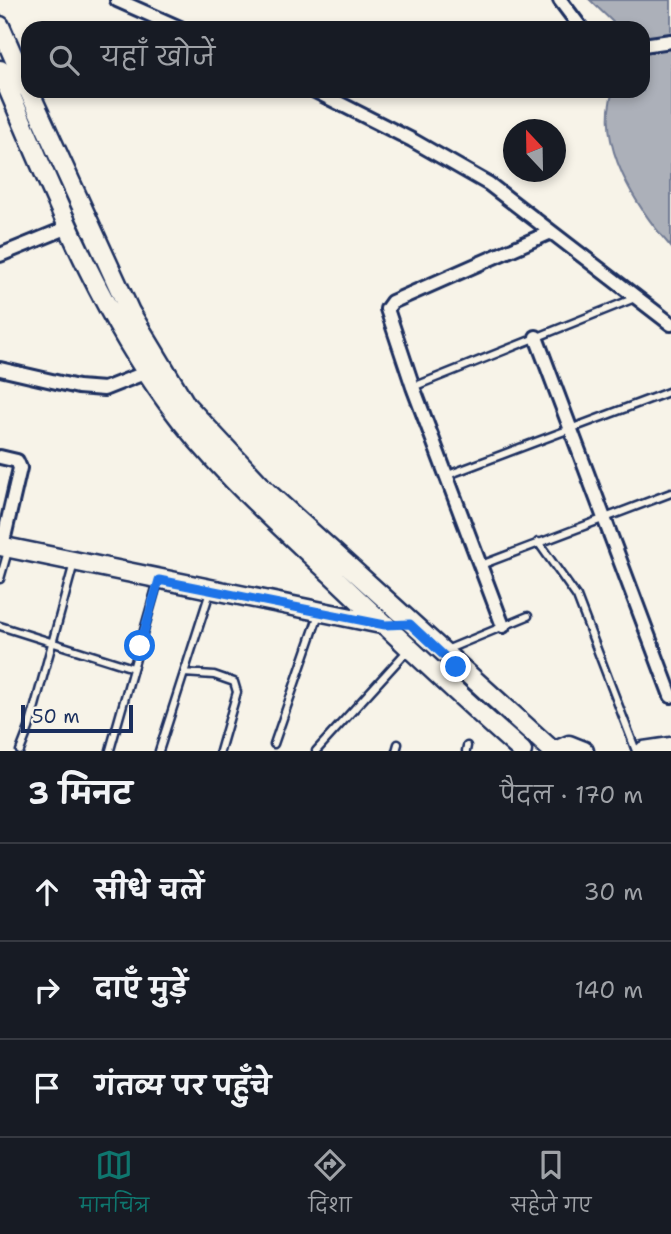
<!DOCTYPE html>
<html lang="hi">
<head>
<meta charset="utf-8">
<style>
	:root { --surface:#171b24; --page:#20242c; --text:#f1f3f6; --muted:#9ea1a6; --line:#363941; --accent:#0f766e }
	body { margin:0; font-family:"Shantell Sans","Playpen Sans Deva",sans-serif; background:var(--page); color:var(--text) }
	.compass { position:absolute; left:503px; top:119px; width:63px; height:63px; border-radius:50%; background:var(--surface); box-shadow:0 4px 10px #0003; rotate:338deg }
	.scale { position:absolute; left:21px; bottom:18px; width:112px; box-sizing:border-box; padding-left:7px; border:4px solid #1b2f5e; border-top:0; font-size:19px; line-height:24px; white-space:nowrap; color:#1b2f5e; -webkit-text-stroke:5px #f7f3e8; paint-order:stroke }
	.stop { position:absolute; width:21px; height:21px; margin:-16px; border:5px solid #1a73e8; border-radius:50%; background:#fff }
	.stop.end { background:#1a73e8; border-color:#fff; box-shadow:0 2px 7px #0008 }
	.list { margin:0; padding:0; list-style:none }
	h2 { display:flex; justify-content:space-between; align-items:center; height:91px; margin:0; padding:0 28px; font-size:30px }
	h2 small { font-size:23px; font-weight:400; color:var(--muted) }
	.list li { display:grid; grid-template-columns:46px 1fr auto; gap:21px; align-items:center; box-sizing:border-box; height:98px; padding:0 28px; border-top:2px solid var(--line) }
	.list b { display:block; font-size:26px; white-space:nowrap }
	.list em { font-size:23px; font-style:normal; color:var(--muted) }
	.icon { flex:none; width:38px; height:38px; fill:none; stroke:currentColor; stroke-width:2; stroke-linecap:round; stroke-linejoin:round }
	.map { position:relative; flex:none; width:671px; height:751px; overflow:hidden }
	.search { position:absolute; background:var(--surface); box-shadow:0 4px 10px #0003; left:21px; right:21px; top:21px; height:77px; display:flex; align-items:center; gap:18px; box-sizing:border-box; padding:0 24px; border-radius:21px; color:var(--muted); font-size:26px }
	.sheet { height:385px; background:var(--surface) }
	nav { display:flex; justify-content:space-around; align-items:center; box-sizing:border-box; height:98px; border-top:2px solid var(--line); background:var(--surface); font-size:19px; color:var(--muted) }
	nav a { display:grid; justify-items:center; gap:4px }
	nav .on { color:var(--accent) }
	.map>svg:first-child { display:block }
	.water { fill:#acb0b9; stroke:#727c95; stroke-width:2 }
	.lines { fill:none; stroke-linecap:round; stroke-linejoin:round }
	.lane-casing { stroke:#1b2f5e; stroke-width:11 }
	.street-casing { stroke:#1b2f5e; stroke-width:18 }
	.secondary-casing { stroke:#1b2f5e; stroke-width:23 }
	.lane { stroke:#f7f3e8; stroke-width:6 }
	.street { stroke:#f7f3e8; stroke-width:12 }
	.secondary { stroke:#f7f3e8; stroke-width:18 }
	.route { stroke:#1a73e8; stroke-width:9 }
</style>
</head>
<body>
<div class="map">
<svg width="671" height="751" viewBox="0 0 671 751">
	<rect width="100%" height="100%" fill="#f7f3e8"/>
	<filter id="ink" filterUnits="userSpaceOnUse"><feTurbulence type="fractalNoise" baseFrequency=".0143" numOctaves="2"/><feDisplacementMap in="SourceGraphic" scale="14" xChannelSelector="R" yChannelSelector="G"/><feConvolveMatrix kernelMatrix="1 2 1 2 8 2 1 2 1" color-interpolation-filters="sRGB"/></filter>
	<g filter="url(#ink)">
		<path class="water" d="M590 0H671V247C637 208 595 144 613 91H643V28H619Z"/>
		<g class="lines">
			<g class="lane-casing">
				<path id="lane" d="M413 387 635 298
					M448 475 671 391
					M538 542 577 597 636 751
					M481 565 671 493
					M0 579 8 551
					M0 626 133 668
					M446 650 528 616
					M184 673 214 675 234 682 237 692 220 751
					M274 744 319 614
					M110 750 158 581
					M20 751 29 728 74 563
					M159 751 210 592
					M316 751 408 650
					M396 751 398 744
					M466 751 467 746"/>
			</g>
			<g class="street-casing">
				<path id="street" d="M117 0 180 28
					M560 0 581 28
					M643 45 671 41
					M315 91 412 140 489 184 671 324
					M0 255 69 227
					M536 337 671 696
					M0 369 78 387 104 389 147 372
					M0 457 17 461 20 468 2 546
					M503 626 413 387 387 309 392 302 551 232"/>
			</g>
			<g class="secondary-casing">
				<path id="secondary" d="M0 26 28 90
					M0 70C49 182 94 302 167 402 214 467 273 519 331 574 394 634 457 694 522 751
					M29 91 130 312 186 405 267 492 553 751
					M0 546 386 625
					M555 751 569 745 584 751
					M644 751 671 747"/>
			</g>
			<use href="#lane" class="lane"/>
			<use href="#street" class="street"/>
			<use href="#secondary" class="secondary"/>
		</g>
	</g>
	<g class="lines" filter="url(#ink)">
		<path class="route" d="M140 646 159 580 385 625 410 624 456 667"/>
	</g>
</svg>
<svg class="compass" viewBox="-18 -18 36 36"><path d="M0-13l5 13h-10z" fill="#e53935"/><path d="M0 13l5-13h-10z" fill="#9ea1a6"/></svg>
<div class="scale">50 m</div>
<div class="stop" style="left:140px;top:646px"></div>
<div class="stop end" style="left:456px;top:667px"></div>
<div class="search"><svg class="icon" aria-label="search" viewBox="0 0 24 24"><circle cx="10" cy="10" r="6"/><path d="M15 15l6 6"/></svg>यहाँ खोजें</div>
</div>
<section class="sheet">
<h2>3 मिनट<small>पैदल · 170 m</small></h2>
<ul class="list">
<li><svg class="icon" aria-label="ahead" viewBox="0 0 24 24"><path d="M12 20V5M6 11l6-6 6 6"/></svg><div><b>सीधे चलें</b></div><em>30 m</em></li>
<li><svg class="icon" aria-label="right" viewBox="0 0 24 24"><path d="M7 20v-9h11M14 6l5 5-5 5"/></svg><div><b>दाएँ मुड़ें</b></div><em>140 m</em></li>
<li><svg class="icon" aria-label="arrive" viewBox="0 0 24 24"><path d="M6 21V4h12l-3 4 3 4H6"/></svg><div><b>गंतव्य पर पहुँचे</b></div></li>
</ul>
</section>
<nav>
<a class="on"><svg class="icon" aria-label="map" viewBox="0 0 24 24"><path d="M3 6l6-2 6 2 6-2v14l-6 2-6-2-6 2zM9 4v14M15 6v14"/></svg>मानचित्र</a>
<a><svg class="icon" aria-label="directions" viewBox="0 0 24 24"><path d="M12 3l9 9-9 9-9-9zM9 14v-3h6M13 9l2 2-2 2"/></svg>दिशा</a>
<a><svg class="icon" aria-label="saved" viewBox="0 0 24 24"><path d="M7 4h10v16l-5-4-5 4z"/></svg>सहेजे गए</a>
</nav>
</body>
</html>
